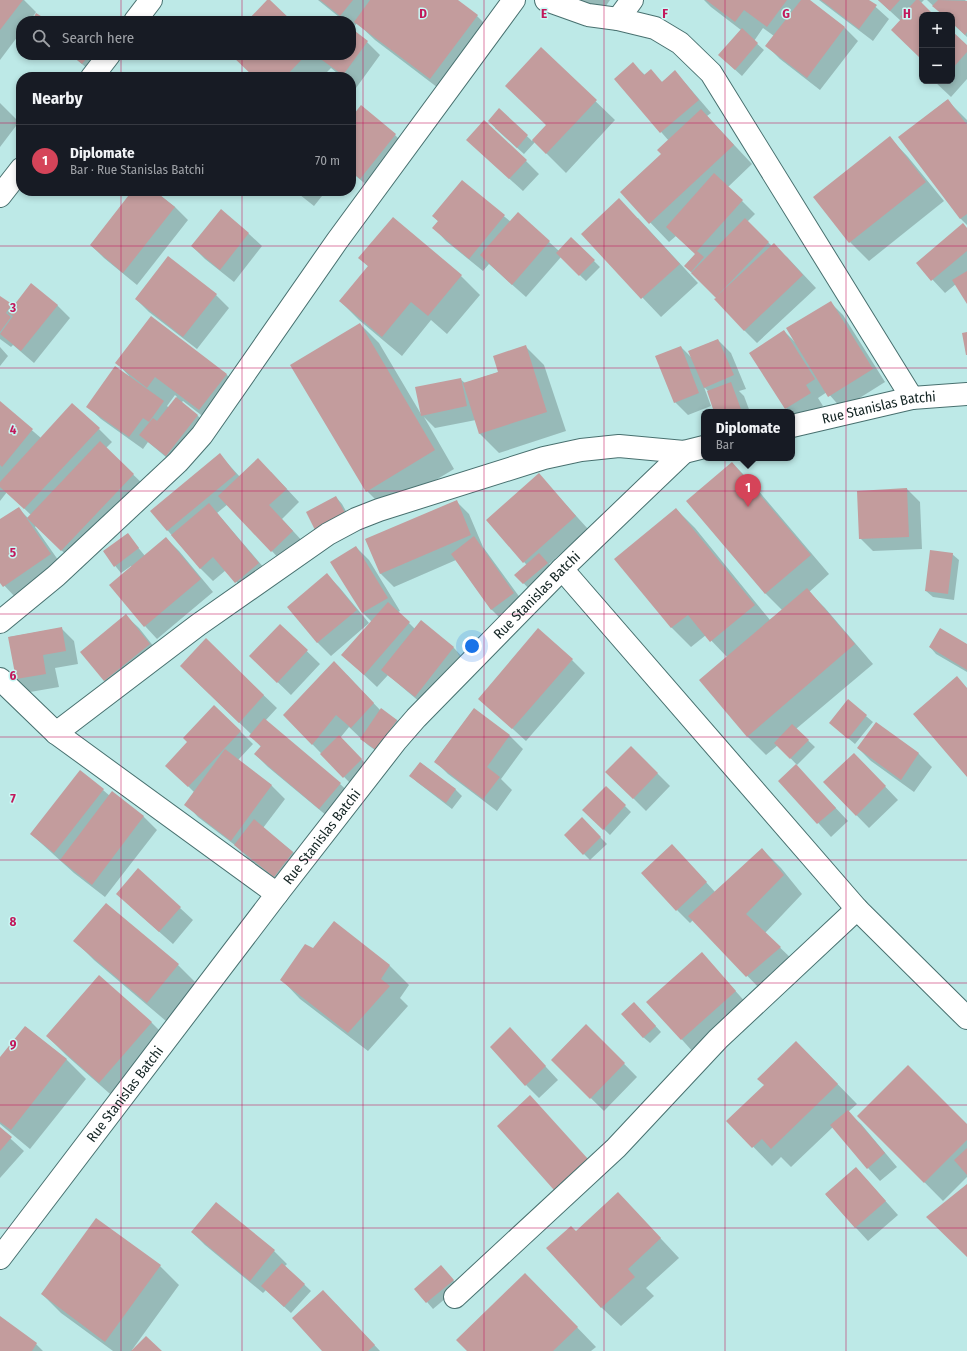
<!DOCTYPE html>
<html lang="en">
<head>
<meta charset="utf-8">
<style>
	:root { --surface:#171b24; --page:#20242c; --text:#f1f3f6; --muted:#9ea1a6; --line:#363941; --accent:#d54459 }
	body { margin:0; font-family:"Fira Sans Condensed",sans-serif; background:var(--page); color:var(--text) }
	.controls { position:absolute; right:12px; top:12px; display:grid; overflow:hidden; border-radius:8px; box-shadow:0 2px 6px #0003 }
	.controls button { width:36px; height:36px; display:grid; place-items:center; padding:0; border:0; border-bottom:1px solid var(--line); background:var(--surface); color:var(--text); font:20px sans-serif }
	.you { position:absolute; left:472px; top:646px; width:14px; height:14px; margin:-10px; border:3px solid #fff; border-radius:50%; background:#1a73e8; box-shadow:0 0 0 6px #1a73e833 }
	.badge { display:grid; place-items:center; width:26px; height:26px; border-radius:50%; background:var(--accent); color:#fff; font-size:13px; font-weight:700 }
	.pin { position:absolute; translate:-50% -33px; filter:drop-shadow(0 1px 2px #0008) }
	.pin::after { content:''; position:absolute; top:21px; width:14px; height:12px; background:inherit; clip-path:polygon(0 0,100% 0,50% 100%) }
	.popup { position:absolute; left:701px; top:409px; width:94px; height:52px; box-sizing:border-box; display:grid; place-content:center; border-radius:8px; background:var(--surface); filter:drop-shadow(0 1px 3px #0005); font-size:13px; white-space:nowrap; color:var(--muted) }
	.popup b { font-size:15px; color:var(--text) }
	.popup::after { content:''; position:absolute; left:50%; top:100%; margin-left:-8px; border:8px solid transparent; border-top-color:var(--surface) }
	.list { margin:0; padding:0; list-style:none }
	h2 { display:flex; justify-content:space-between; align-items:center; height:52px; margin:0; padding:0 16px; font-size:17px }
	h2 small { font-size:13px; font-weight:400; color:var(--muted) }
	.list li { display:grid; grid-template-columns:26px 1fr auto; gap:12px; align-items:center; box-sizing:border-box; height:72px; padding:0 16px; border-top:1px solid var(--line) }
	.list b { display:block; font-size:15px; white-space:nowrap }
	.list p { margin:0; font-size:13px; white-space:nowrap; color:var(--muted) }
	.list em { font-size:13px; font-style:normal; color:var(--muted) }
	.icon { flex:none; width:22px; height:22px; fill:none; stroke:currentColor; stroke-width:2; stroke-linecap:round; stroke-linejoin:round }
	.map { position:relative; flex:none; width:967px; height:1351px; overflow:hidden }
	.search { position:absolute; background:var(--surface); box-shadow:0 2px 6px #0003; left:16px; top:16px; width:340px; height:44px; display:flex; align-items:center; gap:10px; box-sizing:border-box; padding:0 14px; border-radius:16px; color:var(--muted); font-size:15px }
	.panel { position:absolute; background:var(--surface); box-shadow:0 2px 6px #0003; left:16px; top:72px; width:340px; height:124px; border-radius:16px }
	.map>svg:first-child { display:block }
	.shadow { fill:#0003; fill-rule:evenodd }
	.building { fill:#c39c9d }
	.lines { fill:none; stroke-linecap:round; stroke-linejoin:round }
	.minor-casing { stroke:#48706f; stroke-width:24 }
	.minor { stroke:#fff; stroke-width:22 }
	.grid { fill:none; stroke:#c2185b; stroke-width:1; stroke-opacity:0.55 }
	.labels { text-anchor:middle; dominant-baseline:central; stroke-width:3; stroke-linejoin:round; paint-order:stroke }
	.street-label { font-size:14px; fill:#132423; stroke:#caf7f4 }
	.grid-label { font-size:13px; text-anchor:middle; font-weight:bold; fill:#c2185b; stroke:#caf7f4; stroke-width:3; stroke-linejoin:round; paint-order:stroke }
</style>
</head>
<body>
<div class="map">
<svg width="967" height="1351" viewBox="0 0 967 1351">
	<rect width="100%" height="100%" fill="#bde9e7"/>
	<path class="shadow" d="M0 0H24L36 12 30 21H21V32L0 60Z
		M318 0H457L477 16 496 35 450 97 375 40 357 23 353 28 351 26V21H344Z
		M554 0H610L593 25Z
		M704 0H809L845 28 858 41 820 90 780 59 767 46 774 36 763 28 754 41 764 50 742 76 719 55 741 30 711 7Z
		M819 0H868L889 19 873 41Z
		M878 0H924L921 3 933 15H922V59L893 30 901 21Z
		M927 0H965L967 2V37L952 23V15H943Z
		M351 29 367 42 380 55 356 88 351 84V77H342L331 68 322 77H255L233 55H351Z
		M952 33 967 46V79L951 97 934 81H952Z
		M541 49 615 120 566 173 535 142 524 154 495 128 500 110 532 141 547 125Z
		M71 55H100L88 69Z
		M633 64 645 75 662 82 675 72 687 85 711 113 707 116 752 164 728 187 755 214 747 222 772 246 787 257 816 288 757 343 744 330 717 298 685 266 696 254 676 236 669 242 621 192 662 154 669 141 615 79Z
		M947 100 967 120V225L961 219 900 137Z
		M0 103 19 122 0 147Z
		M361 107 395 135 408 148 374 191 351 172V114L354 116Z
		M890 138 908 157 944 201 869 261 850 242Z
		M480 152 526 161 539 174 523 191Z
		M462 181 511 222 518 214 559 251 571 238 600 267 586 281 561 257 526 297 489 264 483 271 446 241 434 228 439 222 433 216Z
		M133 191H154L175 207 188 220 137 285 104 258 91 245Z
		M295 191H326L314 206Z
		M221 211 249 234 262 246 234 282 205 259 192 246Z
		M638 218 698 283 661 317 582 234Z
		M967 229V302L956 284 945 293 917 263Z
		M360 258 461 276 480 295 447 334 431 320 402 356 359 320 340 301 369 267Z
		M216 295 229 308 197 349 149 312 136 299Z
		M0 297 14 308 57 305 70 318 34 363 13 345 11 347 0 339Z
		M830 302 843 315 885 382 842 409 827 392 818 398 823 406 799 421 792 415V412H789L786 408 784 331 795 342Z
		M360 324 379 343 421 414 460 379 465 383 499 372 525 346 544 365 566 431 499 453 480 434 476 420 435 428 424 417 454 469 386 510 367 491Z
		M718 340 731 353 746 389 739 391 744 396 750 412H715L708 391 704 387 711 406 688 415 675 402 681 347 692 358Z
		M0 347 8 356 0 366Z
		M117 363 226 374 245 393 218 428 183 401 181 403 197 415 210 428 179 468 148 442 143 449 101 419 88 407 129 376ZM175 395 177 397 169 408 167 406Z
		M0 403 41 438 99 429 112 442 106 448 152 493 81 569 36 526 35 527 63 567 17 599 0 581V521L18 508 28 518 31 515 7 492 0 501Z
		M220 455 240 477 271 472 299 502 282 519 305 544 284 564 228 504 217 513 271 576 248 595 226 570 213 581 200 568 151 511Z
		M732 463 751 482 829 574 809 592 825 608 873 664 796 729 815 747 796 766 848 821 831 837 780 781 797 765 778 745 766 755 747 736 727 657 706 635 691 647 672 628 616 559 676 509 695 528 770 620 782 610 766 594 688 502Z
		M539 475 588 529 549 564 553 570 530 590 516 575 527 565 524 562Z
		M907 489 920 502 922 549 873 551 860 538Z
		M336 497 342 504 351 520 322 535Z
		M456 501 469 514 483 547 526 606 504 622 491 609 456 560 394 587 381 574 366 540Z
		M127 534 145 556 166 538 179 551 213 592 157 639 145 626 132 567 131 566 121 573 104 552Z
		M356 547 369 560 400 611 398 612 415 629 421 622 454 648 466 661 428 709 388 675 377 687 343 655 372 622 363 613 332 562Z
		M952 554 959 560 954 600 933 597 926 591Z
		M327 575 339 587 369 623 331 656 318 643 288 607Z
		M126 616 139 628 162 657 117 693 104 680Z
		M280 625 320 664 291 695 264 669Z
		M61 628 74 641 78 664 55 668 59 687 30 692 17 679 9 637Z
		M206 640 277 708 265 721 340 784 353 796 333 821 268 767 255 754 261 747 251 736 252 735 194 679Z
		M967 645V672L936 654 930 647Z
		M572 660 585 673 526 741 480 699Z
		M347 675 381 711 397 720 403 727 383 756 368 745 349 727 340 738 368 766 350 783 284 715Z
		M848 701 873 722 855 744 837 729Z
		M474 709 510 736 523 749 501 779 512 790 497 811 448 774 435 761Z
		M876 723 919 754 932 767 914 792 871 761 858 748Z
		M240 731 253 744 238 760 272 786 285 799 263 828 293 852 306 865 287 889 248 858 236 846 198 817 186 804 194 792 180 778Z
		M631 747 670 786 646 811 607 772Z
		M854 754 898 800 869 828 825 783Z
		M421 763 456 790 462 796 452 809 417 782 411 776Z
		M103 790 110 796 112 793 144 817 157 830 105 897 74 873 31 834Z
		M625 806 631 812 610 835 584 810Z
		M582 819 607 844 590 860 565 835Z
		M762 849 781 868 802 894 765 933 799 966 766 995 693 920 690 923 677 910 685 859 715 892Z
		M130 906 180 908 193 920 173 944Z
		M334 923 390 966 409 985 400 998 408 1006 368 1051 300 999 282 980 313 949Z
		M75 941 178 965 197 984 166 1021 94 960Z
		M714 967 748 1005 694 1053 648 1002Z
		M99 976 152 1023 171 1042 118 1101 66 1055 47 1036Z
		M640 1009 661 1032 650 1043 643 1037Z
		M586 1025 637 1077 604 1111 552 1060Z
		M26 1027 67 1060 86 1079 30 1149 0 1124V1059Z
		M523 1042 558 1080 539 1098 526 1085Z
		M815 1061 857 1104 848 1112 861 1124 897 1167 880 1181 868 1168 833 1127 791 1167 781 1157 772 1166 728 1121Z
		M859 1116 967 1126V1177L943 1201Z
		M0 1129 24 1151 0 1178Z
		M856 1168 898 1215 868 1241 826 1195Z
		M618 1193 679 1258 646 1288 654 1296 621 1326 602 1308 548 1248 576 1232Z
		M192 1232 274 1251 287 1264 285 1266 311 1291 291 1313 266 1290 263 1293 205 1245Z
		M160 1266 179 1285 132 1350 160 1351H113L61 1313 42 1294Z
		M447 1273 459 1287 433 1309 416 1289Z
		M544 1293 596 1347 591 1351H468Z
		M336 1304 380 1351H324Z
		M0 1317 36 1344 43 1351H0Z"/>
	<path class="building" d="M0 0H23L0 30Z
		M267 0H270L292 21H247Z
		M320 0H353L340 16Z
		M370 0H458L478 15 430 79 354 22Z
		M706 0H787L767 27 744 10 735 22Z
		M801 0H810L845 27 807 78 765 46Z
		M821 0H869L877 5 859 29Z
		M878 0H900L890 11Z
		M916 0H919L934 15H922V56L920 58 891 30 902 18 900 17Z
		M938 0 967 1V32L965 35 952 23V15H943L932 6Z
		M36 13 49 21H32Z
		M351 28 368 41 343 75 319 58 322 55H351Z
		M742 28 758 43 735 70 718 55Z
		M952 31 967 45V52L952 69Z
		M541 47 597 100 546 154 532 140 546 125 505 86Z
		M71 55H89L82 64Z
		M231 55H306L285 77H254Z
		M633 62 644 75 651 69 662 82 675 70 699 100 660 133 614 79Z
		M948 99 967 125V214L960 219 898 137Z
		M361 105 396 134 360 179 351 171V112L354 114Z
		M499 108 528 135 517 148 488 121Z
		M701 109 734 145 649 224 620 192 661 154 657 150Z
		M484 120 527 160 509 179 466 140Z
		M890 136 926 182 849 243 813 197Z
		M714 173 743 200 697 251 704 257 691 272 684 266 695 254 666 227Z
		M462 180 505 215 469 259 432 228 438 221 432 216Z
		M132 191H155L175 207 123 273 90 245Z
		M619 198 680 264 641 299 581 234Z
		M221 209 249 233 220 270 191 246Z
		M518 212 550 241 512 285 480 255Z
		M393 217 462 275 428 316 411 302 382 337 339 301 368 266 358 258Z
		M745 218 769 242 717 296 774 243 803 275 744 331 714 299 716 298 691 273Z
		M963 223 967 228V251L931 281 916 263Z
		M571 237 595 260 579 276 556 253Z
		M168 256 217 294 183 337 135 299Z
		M967 271V304L952 280Z
		M31 283 58 305 21 351 0 334 13 316 8 313Z
		M0 296 12 304 6 313 11 317 0 332Z
		M831 301 873 369 828 397 786 328Z
		M151 316 227 374 199 410 155 377 147 388 115 363Z
		M360 323 435 450 366 492 290 365Z
		M784 330 815 379 806 385 811 393 785 409 749 353Z
		M967 332V355H966L962 333Z
		M718 339 734 375 704 388 688 351Z
		M526 345 547 412 479 434 463 383 498 372 493 356Z
		M681 346 699 393 674 403 655 356Z
		M115 366 164 401 149 422 143 418 129 437 86 407Z
		M461 378 467 406 421 416 415 387Z
		M731 382 742 412H714L707 391Z
		M176 397 198 415 166 456 139 435 153 418 157 421Z
		M0 401 33 429 2 467 0 465Z
		M72 403 100 428 24 509 0 487V482Z
		M100 441 134 474 61 551 27 518Z
		M220 453 236 474 167 531 150 511Z
		M258 458 287 489 269 505 293 531 271 552 218 496Z
		M732 462 811 555 765 594 686 501Z
		M539 473 576 516 523 563 486 520Z
		M907 488 909 537 859 539 857 491Z
		M336 496 345 513 315 530 306 512Z
		M457 500 471 535 380 574 365 539Z
		M209 503 259 563 235 583 213 557 200 569 171 535Z
		M19 507 51 554 3 587 0 583V519Z
		M676 508 755 605 710 642 688 615 671 628 614 559Z
		M128 533 139 548 114 567 103 551Z
		M474 536 514 593 491 610 451 554Z
		M166 537 201 579 144 627 109 585Z
		M356 546 388 598 362 613 330 562Z
		M930 550 953 553 948 594 925 591Z
		M539 553 548 563 523 584 514 575Z
		M327 573 357 610 317 643 287 607Z
		M807 588 855 644 747 737 699 680Z
		M388 602 410 622 364 675 341 655Z
		M126 614 150 644 104 681 80 652Z
		M421 620 454 647 415 697 381 670Z
		M280 624 308 650 277 683 249 656Z
		M62 627 66 651 43 655 46 674 16 679 8 637Z
		M538 628 573 659 512 729 478 699Z
		M940 628 967 644V670L929 647Z
		M206 638 264 695 239 723 180 666Z
		M334 661 374 703 351 728 336 715 312 745 283 715Z
		M957 676 967 688V777L913 714Z
		M848 699 867 715 848 739 829 723Z
		M214 705 241 731 188 787 165 766 187 742 183 738Z
		M381 708 397 720 376 750 360 739Z
		M474 708 510 735 487 767 500 777 483 799 434 762Z
		M264 718 341 783 319 809 254 754 261 746 249 736Z
		M876 722 919 753 901 780 857 748Z
		M792 724 809 740 790 759 774 743Z
		M339 735 362 759 343 778 320 754Z
		M631 746 658 773 633 799 605 772Z
		M225 749 272 785 231 841 184 805Z
		M854 753 886 786 856 816 823 782Z
		M420 762 456 789 446 803 409 776Z
		M796 764 836 808 817 824 778 781Z
		M80 770 104 789 54 853 30 834Z
		M606 786 626 805 603 830 582 810Z
		M112 791 144 816 92 885 60 860Z
		M582 817 601 837 583 855 564 835Z
		M254 819 293 852 274 877 234 845Z
		M672 844 707 882 676 911 641 873Z
		M762 848 784 875 746 914 781 947 746 977 688 916Z
		M138 868 181 907 159 932 116 894Z
		M106 903 179 964 147 1003 73 941Z
		M334 921 390 965 381 979 390 986 348 1033 280 980 305 944 313 948Z
		M702 952 736 991 681 1040 646 1002Z
		M99 975 152 1022 99 1083 46 1036Z
		M634 1002 656 1026 643 1038 621 1014Z
		M586 1024 625 1063 590 1099 551 1060Z
		M25 1026 67 1059 11 1130 0 1122V1057Z
		M510 1027 546 1066 525 1086 490 1047Z
		M796 1041 838 1084 771 1149 762 1139 752 1148 726 1121 764 1085 757 1079Z
		M908 1065 967 1124V1140L924 1183 857 1116Z
		M530 1095 588 1159 554 1190 497 1126Z
		M848 1110 885 1153 867 1169 830 1125Z
		M0 1127 12 1137 0 1151Z
		M967 1148V1175L954 1160Z
		M856 1167 886 1201 855 1228 825 1194Z
		M967 1184V1257L926 1217Z
		M618 1192 661 1238 628 1269 635 1277 601 1308 546 1248 571 1226 576 1231Z
		M216 1202 275 1250 250 1281 191 1232Z
		M96 1218 161 1265 105 1342 41 1294Z
		M282 1263 305 1284 284 1307 261 1286Z
		M441 1265 454 1280 426 1303 414 1289Z
		M525 1273 578 1327 553 1351H467L456 1340Z
		M323 1290 375 1345 368 1351H322L292 1318Z
		M0 1316 37 1343 32 1351H0Z
		M146 1336 162 1351H131Z"/>
	<g class="lines">
		<g class="minor-casing">
			<g id="minor">
				<path d="M546 0 588 15 618 19 655 28 680 43 711 73 912 398"/>
				<path d="M618 19 632 0"/>
				<path d="M135 21 151 0"/>
				<path d="M92 77 109 55"/>
				<path d="M0 196 21 169"/>
				<path id="s1" d="M792 426 912 398 967 394"/>
				<path d="M562 569 857 909 967 1018"/>
				<path d="M0 622 56 576 178 462 202 435 337 241 514 0"/>
				<path d="M0 679 56 733 277 894"/>
				<path d="M56 733 198 625 328 534 356 519 379 510 544 458 581 450 619 446 684 452 704 447"/>
				<path id="s2" d="M0 1258 277 894 396 741 416 718 562 569 684 452"/>
				<path d="M455 1297 616 1148 718 1039 857 909"/>
			</g>
		</g>
		<use href="#minor" class="minor"/>
	</g>
	<path class="grid" d="M121 0V21M242 0V21M363 0V1351M484 0V1351M604 0V1351M725 0V1351M846 0V1351M121 55V77M242 55V77M0 123H21M351 123H967M121 191V1351M242 191V1351M0 246H967M0 368H967M0 491H967M0 614H967M0 737H967M0 860H967M0 983H967M0 1105H967M0 1228H967"/>
	<g class="labels">
		<g class="street-label">
			<text stroke="none"><textPath href="#s1" startOffset="89">Rue Stanislas Batchi</textPath></text>
			<text stroke="none"><textPath href="#s2" startOffset="854">Rue Stanislas Batchi</textPath></text>
			<text stroke="none"><textPath href="#s2" startOffset="530">Rue Stanislas Batchi</textPath></text>
			<text stroke="none"><textPath href="#s2" startOffset="206">Rue Stanislas Batchi</textPath></text>
		</g>
	</g>
	<g class="grid-label">
		<text x="423" y="18">D</text>
		<text x="544" y="18">E</text>
		<text x="665" y="18">F</text>
		<text x="786" y="18">G</text>
		<text x="907" y="18">H</text>
		<text x="13" y="312">3</text>
		<text x="13" y="434">4</text>
		<text x="13" y="557">5</text>
		<text x="13" y="680">6</text>
		<text x="13" y="803">7</text>
		<text x="13" y="926">8</text>
		<text x="13" y="1049">9</text>
	</g>
</svg>
<div class="controls">
<button>+</button>
<button>−</button>
</div>
<div class="you"></div>
<div class="pin badge" style="left:748px;top:507px">1</div>
<div class="popup"><b>Diplomate</b>Bar</div>
<div class="search"><svg class="icon" aria-label="search" viewBox="0 0 24 24"><circle cx="10" cy="10" r="6"/><path d="M15 15l6 6"/></svg>Search here</div>
<section class="panel">
<h2>Nearby<small></small></h2>
<ul class="list">
<li><span class="badge">1</span><div><b>Diplomate</b><p>Bar · Rue Stanislas Batchi</p></div><em>70 m</em></li>
</ul>
</section>
</div>
</body>
</html>
